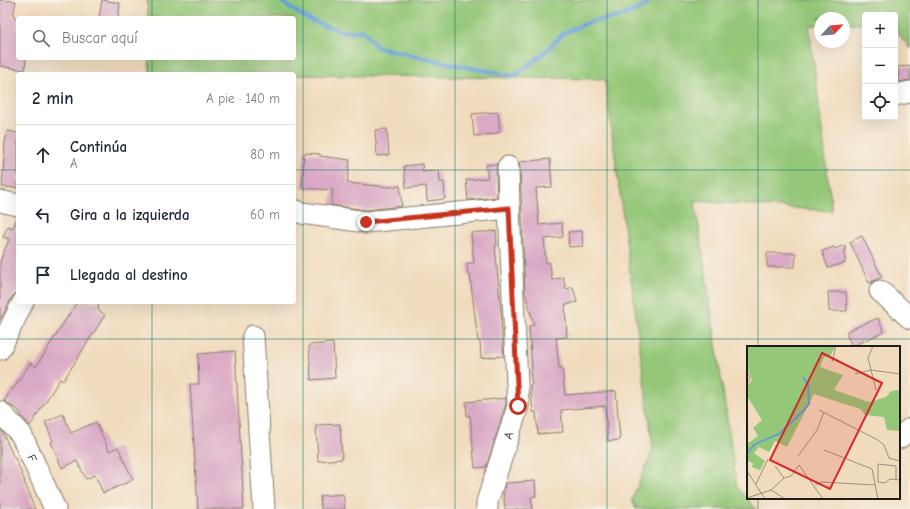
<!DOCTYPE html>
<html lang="es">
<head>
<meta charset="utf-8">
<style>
	:root { --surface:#fff; --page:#f6f6f7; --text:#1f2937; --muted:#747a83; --line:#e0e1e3 }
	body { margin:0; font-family:"Comic Neue",sans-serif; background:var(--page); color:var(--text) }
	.controls { position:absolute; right:12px; top:12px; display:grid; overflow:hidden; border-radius:4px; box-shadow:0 4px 16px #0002 }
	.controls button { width:36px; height:36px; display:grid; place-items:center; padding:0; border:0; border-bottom:1px solid var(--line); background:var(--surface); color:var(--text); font:20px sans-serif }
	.compass { position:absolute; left:814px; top:12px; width:36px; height:36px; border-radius:50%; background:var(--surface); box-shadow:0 4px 16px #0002; rotate:64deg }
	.stop { position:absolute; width:12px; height:12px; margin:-9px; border:3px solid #c8321e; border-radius:50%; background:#fff }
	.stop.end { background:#c8321e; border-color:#fff; box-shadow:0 1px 4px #0008 }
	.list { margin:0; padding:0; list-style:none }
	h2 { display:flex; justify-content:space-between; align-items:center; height:52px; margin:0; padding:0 16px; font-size:17px }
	h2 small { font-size:13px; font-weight:400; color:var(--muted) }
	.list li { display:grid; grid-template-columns:26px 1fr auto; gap:12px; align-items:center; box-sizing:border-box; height:60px; padding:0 16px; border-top:1px solid var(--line) }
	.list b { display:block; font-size:15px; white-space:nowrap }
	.list p { margin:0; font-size:13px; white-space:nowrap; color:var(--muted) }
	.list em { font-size:13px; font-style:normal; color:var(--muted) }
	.icon { flex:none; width:22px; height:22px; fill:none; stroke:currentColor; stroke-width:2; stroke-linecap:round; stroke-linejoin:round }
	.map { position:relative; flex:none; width:910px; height:509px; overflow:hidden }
	.search { position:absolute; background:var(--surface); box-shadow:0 4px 16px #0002; left:16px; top:16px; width:280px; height:44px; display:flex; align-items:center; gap:10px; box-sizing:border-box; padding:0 14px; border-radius:4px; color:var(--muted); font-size:15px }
	.panel { position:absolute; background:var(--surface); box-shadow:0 4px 16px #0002; left:16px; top:72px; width:280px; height:232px; border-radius:4px }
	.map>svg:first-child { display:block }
	.green { fill:#94c778; stroke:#58724a }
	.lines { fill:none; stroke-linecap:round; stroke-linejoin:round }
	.stream { stroke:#669fd5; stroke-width:4.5 }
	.building { fill:#daa9c5 }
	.minor-casing { stroke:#867c6c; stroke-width:23 }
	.minor { stroke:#fff; stroke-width:21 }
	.route { stroke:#c8321e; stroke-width:5 }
	.grid { fill:none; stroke:#0f766e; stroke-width:1; stroke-opacity:0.55 }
	.labels { text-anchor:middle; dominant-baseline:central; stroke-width:4; stroke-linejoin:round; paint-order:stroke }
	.street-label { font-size:12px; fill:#1c1c1c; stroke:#f7f3e8 }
	.inset-river { fill:none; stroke:#669fd5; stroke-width:2 }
	.inset-road { fill:none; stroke:#9c8f7d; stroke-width:1 }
	.view { fill:#d62828; fill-opacity:0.15; stroke:#d62828; stroke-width:2 }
	.inset-edge { fill:none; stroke:#1c1c1c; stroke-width:2 }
</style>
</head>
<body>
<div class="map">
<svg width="910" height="509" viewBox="0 0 910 509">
	<rect width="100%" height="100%" fill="#f7f3e8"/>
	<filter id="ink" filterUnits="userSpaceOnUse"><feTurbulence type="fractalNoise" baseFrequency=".025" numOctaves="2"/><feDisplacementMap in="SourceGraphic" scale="8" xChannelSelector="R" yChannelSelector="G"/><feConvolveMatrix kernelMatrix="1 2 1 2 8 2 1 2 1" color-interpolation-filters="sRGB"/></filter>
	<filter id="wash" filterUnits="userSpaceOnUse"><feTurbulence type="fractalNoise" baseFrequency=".012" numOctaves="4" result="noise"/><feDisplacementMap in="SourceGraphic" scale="16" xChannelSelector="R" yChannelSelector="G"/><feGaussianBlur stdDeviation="0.9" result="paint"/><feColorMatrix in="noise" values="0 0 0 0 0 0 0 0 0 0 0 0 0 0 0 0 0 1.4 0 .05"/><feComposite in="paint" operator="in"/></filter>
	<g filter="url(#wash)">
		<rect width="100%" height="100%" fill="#f1dbbd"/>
		<path class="green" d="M147 0H910V49L895 29V15H865V24H844V18H820V25H809L832 211 695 201 737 487 756 509H636L632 499 653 449 605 79 294 75V74L150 73 149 58H294V18H148Z"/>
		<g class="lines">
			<path class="stream" d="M279 0 307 19 343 32 364 31 377 47 446 63 514 76 543 54 564 33 590 22 623 16 646 5 651 0"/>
		</g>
		<g id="blocks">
			<path class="building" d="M0 0 16 1 13 17 18 18V58H26L25 70 0 66Z
				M102 0 120 3 118 18H99Z
				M910 66V80L899 82 898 67Z
				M498 112 500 132 495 133V134L474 136 472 114Z
				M387 129 389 155 377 156 375 130Z
				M7 131 18 133V188L2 187 5 143Z
				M304 153 320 154V156L350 160 347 183 389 187 400 186 402 206 366 210 331 205 333 190 302 188Z
				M550 159 552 187 536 188 539 225 562 223 563 237 544 239 546 263H550L552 280 563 277 566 289 573 287 577 302 565 305 567 337 556 338 559 368 562 367 565 395 616 391 620 440 608 441 605 406 561 410 563 432 538 434 536 412H533L530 385H532L530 370H532L529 326 534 325 525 293 520 167 519 162Z
				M422 164 423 172 439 171 440 182H444L445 199 427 201 426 186 406 188 404 166Z
				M497 164 496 167 497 197 468 200 466 180 488 178 486 165Z
				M17 218H18V291L12 297 0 320V262L9 239 3 237 8 226 13 228Z
				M496 231 497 246H495L502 322H501L504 356 481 358 480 341H478L470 275H468L467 263H474L471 233Z
				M582 231 583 246 569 247 568 232Z
				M862 236 882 277 869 283 850 242Z
				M845 245V263L828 268 822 251 834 247 835 249Z
				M767 253H796L795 267H767Z
				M828 292H846L847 311H829Z
				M77 302H99L98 310 105 315 63 381 60 379 30 426 22 417 19 411 4 401 13 388H14L30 363 36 367Z
				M878 318 884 332 852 346 847 336V331Z
				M333 343 335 378 311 380 309 345Z
				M235 351 244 509H198L190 384H199L198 354Z
				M506 398V404L495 439 493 440 494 443 486 467 475 468 470 416H467L466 402Z
				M63 414 71 433 96 422 109 451 118 447 133 480 103 493 95 475 86 479 77 461 62 468 51 442 53 441 45 422Z
				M340 424 342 459 318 461 316 425Z
				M0 429 2 431 14 458H15L25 482H24L31 497 30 498 35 509H0Z
				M535 481 536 496 531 497 533 509H505L503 491 506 483Z
				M343 494 345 509H321L320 496Z"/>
		</g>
	</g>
	<g filter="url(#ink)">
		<use href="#blocks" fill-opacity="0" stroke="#867c6c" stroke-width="1"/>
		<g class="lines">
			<g class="minor-casing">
				<g id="minor">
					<path d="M895 95 910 92"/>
					<path d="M0 201 18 205"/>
					<path d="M294 210 302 213 366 222 509 208"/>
					<path d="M880 291 910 318"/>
					<path d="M253 336 264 509"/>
					<path d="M0 349 23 302"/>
					<path id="s1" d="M0 412 21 434 55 509"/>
					<path d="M899 438 910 429"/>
					<path id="s2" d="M487 509V502L518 406 509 208 508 167"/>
				</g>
			</g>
			<use href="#minor" class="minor"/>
		</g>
	</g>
	<g class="lines" filter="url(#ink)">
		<path class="route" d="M366 222 509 208 518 406"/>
	</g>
	<path class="grid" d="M152 0V18M303 0V509M455 0V509M607 0V509M758 0V347M152 58V74M0 170H18M294 170H910M152 302V509M0 339H910M758 498V509"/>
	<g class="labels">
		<g class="street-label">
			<text stroke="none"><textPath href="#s2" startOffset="77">A</textPath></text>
			<text stroke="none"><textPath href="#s1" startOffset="57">F</textPath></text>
		</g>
	</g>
	<g transform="translate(747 346)">
		<rect width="153" height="153" fill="#f1dbbd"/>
		<path d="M0 0H89L83 10 77 11 73 21 96 29 87 44 122 56 139 51 144 45 153 44V85L140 84 137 71 118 69 113 63 67 48 40 101 28 95 22 106 12 101 7 107 18 115 13 124 5 121 6 118 2 115 0 117V98L11 90 6 82 15 74 0 50V40L5 34 0 21Z" fill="#94c778"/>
		<path class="inset-river" d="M0 107 8 98 32 88 56 65 62 58 61 39 56 31"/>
		<path class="inset-road" d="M126 0 121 12 129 44M85 16 89 0M0 25 3 32 0 38M108 28 124 24 153 28M72 64 131 94 137 99 142 112 153 115M77 104 125 123 131 153M51 110 70 84 77 66M28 120 37 132M0 125 18 153M149 133V120L131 118V136L138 137 143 133 153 134M9 138 21 113M68 139 75 136 128 139M24 144 38 153M0 152 24 144 37 132 44 130 52 119 76 153"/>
		<path class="view" d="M75 7 135 37 83 143 23 114Z"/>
		<rect width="153" height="153" class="inset-edge"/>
	</g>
</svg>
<div class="controls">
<button>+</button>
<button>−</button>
<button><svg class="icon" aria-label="locate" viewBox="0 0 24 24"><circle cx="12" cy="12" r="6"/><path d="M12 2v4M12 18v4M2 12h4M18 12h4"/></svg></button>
</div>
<svg class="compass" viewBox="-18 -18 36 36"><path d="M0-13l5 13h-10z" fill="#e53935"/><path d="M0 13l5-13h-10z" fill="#747a83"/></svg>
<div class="stop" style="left:518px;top:406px"></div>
<div class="stop end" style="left:366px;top:222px"></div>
<div class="search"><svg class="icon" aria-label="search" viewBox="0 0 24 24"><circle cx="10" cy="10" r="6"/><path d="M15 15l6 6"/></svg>Buscar aquí</div>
<section class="panel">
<h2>2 min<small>A pie · 140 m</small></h2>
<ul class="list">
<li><svg class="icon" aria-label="ahead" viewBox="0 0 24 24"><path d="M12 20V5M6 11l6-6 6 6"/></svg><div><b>Continúa</b><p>A</p></div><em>80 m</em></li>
<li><svg class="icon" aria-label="left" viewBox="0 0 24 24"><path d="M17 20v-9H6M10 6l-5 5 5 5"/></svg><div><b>Gira a la izquierda</b></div><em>60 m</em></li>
<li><svg class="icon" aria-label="arrive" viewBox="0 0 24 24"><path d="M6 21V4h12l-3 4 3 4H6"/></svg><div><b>Llegada al destino</b></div></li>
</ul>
</section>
</div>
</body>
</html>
